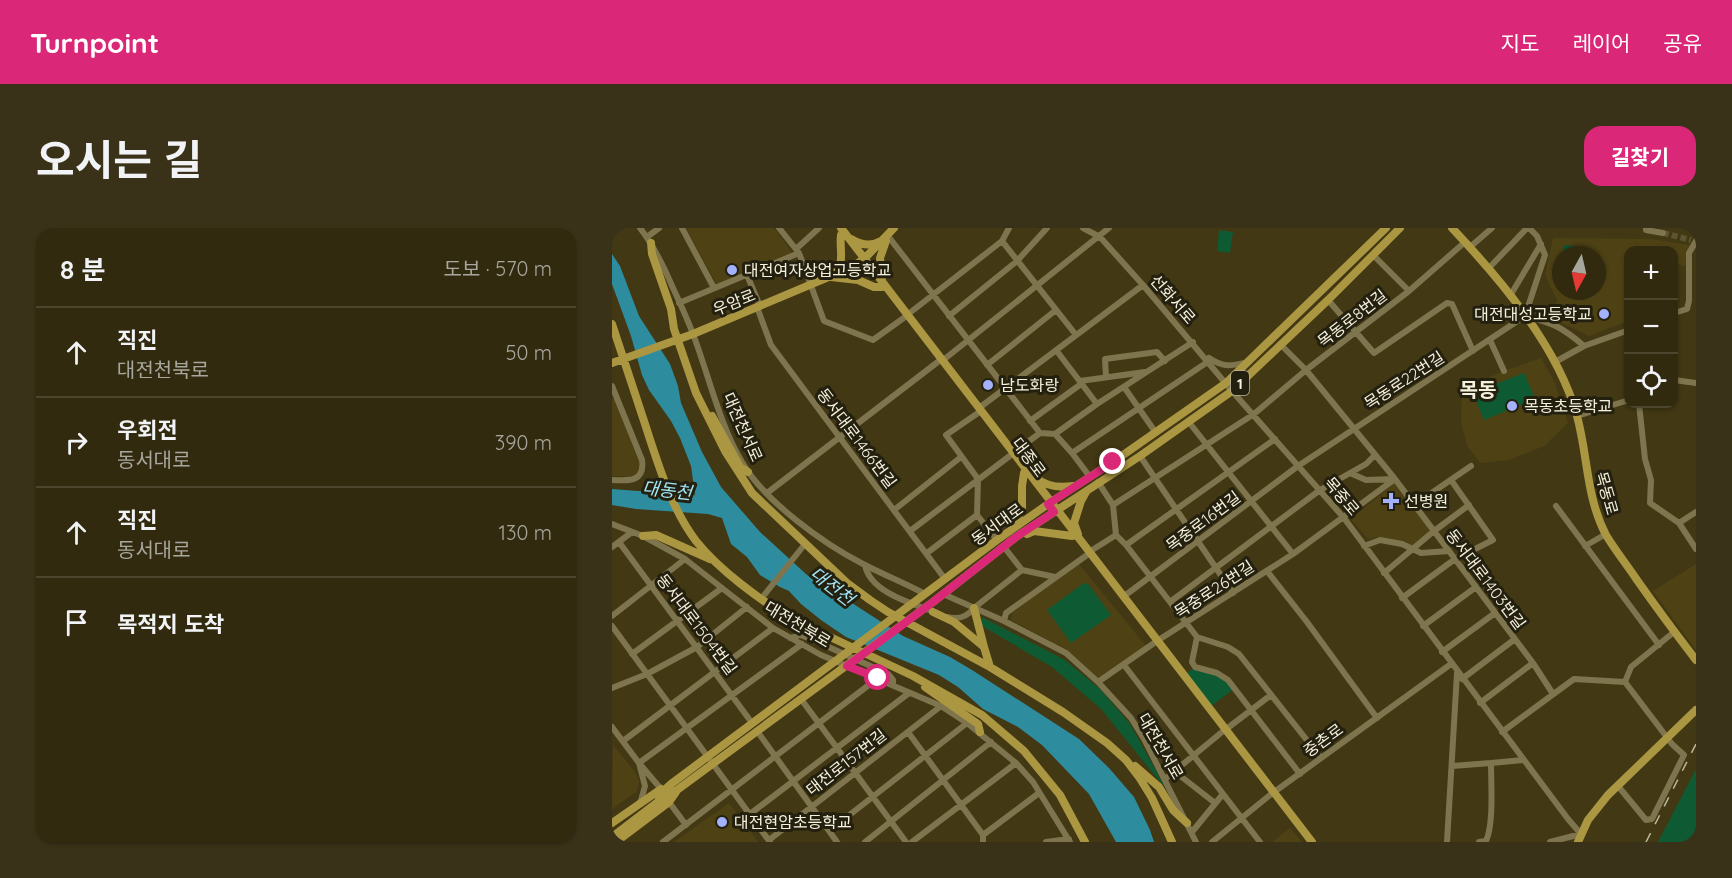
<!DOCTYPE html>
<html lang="ko">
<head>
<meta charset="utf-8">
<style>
	:root { --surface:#322a0f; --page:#3a3218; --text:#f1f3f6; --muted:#a8a79e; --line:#4d462f; --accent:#db2777 }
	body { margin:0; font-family:Quicksand,"Noto Sans KR",sans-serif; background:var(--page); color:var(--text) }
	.controls { position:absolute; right:18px; top:18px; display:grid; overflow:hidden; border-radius:12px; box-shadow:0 2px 4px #0004 }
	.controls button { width:54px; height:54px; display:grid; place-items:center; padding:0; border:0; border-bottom:2px solid var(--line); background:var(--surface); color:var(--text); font:30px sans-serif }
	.compass { position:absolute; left:940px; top:18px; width:54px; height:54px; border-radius:50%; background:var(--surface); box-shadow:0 2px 4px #0004; rotate:188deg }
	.stop { position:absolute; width:18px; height:18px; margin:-14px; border:4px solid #db2777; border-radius:50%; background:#fff }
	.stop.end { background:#db2777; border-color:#fff; box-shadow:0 2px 6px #0008 }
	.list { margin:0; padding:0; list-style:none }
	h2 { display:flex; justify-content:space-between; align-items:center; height:78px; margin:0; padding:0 24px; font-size:26px }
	h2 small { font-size:20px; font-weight:400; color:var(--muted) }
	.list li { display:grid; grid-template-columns:39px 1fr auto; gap:18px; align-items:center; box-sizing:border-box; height:90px; padding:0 24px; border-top:2px solid var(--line) }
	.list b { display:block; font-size:22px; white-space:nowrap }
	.list p { margin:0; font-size:20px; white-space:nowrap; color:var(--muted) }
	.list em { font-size:20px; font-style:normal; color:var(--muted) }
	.icon { flex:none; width:33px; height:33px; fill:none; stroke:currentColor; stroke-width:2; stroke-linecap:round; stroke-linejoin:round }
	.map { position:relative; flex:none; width:1084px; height:614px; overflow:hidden; border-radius:18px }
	header { display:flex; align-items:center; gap:36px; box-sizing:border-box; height:84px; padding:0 30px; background:var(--accent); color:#fff }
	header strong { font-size:28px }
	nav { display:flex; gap:33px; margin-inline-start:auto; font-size:21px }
	.intro { display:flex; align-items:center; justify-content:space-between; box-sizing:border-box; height:144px; padding:0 36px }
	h1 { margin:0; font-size:42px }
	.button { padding:15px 27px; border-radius:18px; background:var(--accent); color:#fff; font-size:21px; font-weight:700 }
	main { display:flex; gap:36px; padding:0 36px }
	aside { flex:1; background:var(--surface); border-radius:18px; box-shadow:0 2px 4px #0004 }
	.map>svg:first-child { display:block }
	.built { fill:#4e4215; fill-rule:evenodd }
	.green { fill:#0e5a33 }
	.water { fill:#2e8c9f }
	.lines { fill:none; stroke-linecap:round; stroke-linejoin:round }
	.minor-tunnel { stroke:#5d5432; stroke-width:6; stroke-dasharray:6 3; stroke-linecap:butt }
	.minor { stroke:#7e744e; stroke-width:6 }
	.major { stroke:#ab9641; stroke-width:8 }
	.rail { stroke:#bdb79e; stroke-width:1.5; stroke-dasharray:10 10; stroke-linecap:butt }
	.route { stroke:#db2777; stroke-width:8 }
	.poi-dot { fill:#a2b2fd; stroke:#242010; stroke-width:2 }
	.labels { text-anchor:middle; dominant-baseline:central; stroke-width:6; stroke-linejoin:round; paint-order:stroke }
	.shield { fill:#242010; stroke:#b7b2a0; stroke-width:1.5 }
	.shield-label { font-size:15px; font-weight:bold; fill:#f6f1dd }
	.poi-label { font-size:16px; fill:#f6f1dd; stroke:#242010; text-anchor:start }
	.street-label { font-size:16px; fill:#f6f1dd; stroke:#242010 }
	.water-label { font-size:18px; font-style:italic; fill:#a1e5f6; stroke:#242010 }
	.quarter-label { font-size:20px; font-weight:bold; fill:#f6f1dd; stroke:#242010 }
</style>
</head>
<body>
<header>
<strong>Turnpoint</strong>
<nav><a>지도</a><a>레이어</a><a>공유</a></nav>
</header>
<div class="intro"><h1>오시는 길</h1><a class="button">길찾기</a></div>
<main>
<aside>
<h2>8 분<small>도보 · 570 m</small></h2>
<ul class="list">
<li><svg class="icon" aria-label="ahead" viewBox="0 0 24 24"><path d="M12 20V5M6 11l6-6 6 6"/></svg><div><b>직진</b><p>대전천북로</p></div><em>50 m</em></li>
<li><svg class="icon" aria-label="right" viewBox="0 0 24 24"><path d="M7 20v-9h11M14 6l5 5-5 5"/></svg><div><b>우회전</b><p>동서대로</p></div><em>390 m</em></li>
<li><svg class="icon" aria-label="ahead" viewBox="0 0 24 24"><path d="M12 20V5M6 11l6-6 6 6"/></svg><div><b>직진</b><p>동서대로</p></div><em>130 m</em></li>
<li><svg class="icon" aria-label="arrive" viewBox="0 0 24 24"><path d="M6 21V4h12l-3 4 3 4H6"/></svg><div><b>목적지 도착</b></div></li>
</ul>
</aside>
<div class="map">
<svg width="1084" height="614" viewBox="0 0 1084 614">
	<rect width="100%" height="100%" fill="#423814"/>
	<path class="built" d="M74 0H162L182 27 105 57Z
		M941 10 1039 11 1077 17 1075 38 1062 36V22H1017L1016 93 977 108 939 90 945 72 933 47ZM949 27H985V63H949Z
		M929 130 942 153 956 195 932 218 897 232 868 235 855 217 849 194 850 161 892 143Z
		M5 169 27 226V242L24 248H0V171Z
		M783 255 819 303 800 318 788 313 764 309 756 311 739 291Z
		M466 335 534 418 487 451 454 421 399 392 400 385Z
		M1084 336V422L1041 363Z
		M1 517 24 545 27 554 25 563 0 581Z
		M117 575 146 614H62Z
		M678 600 690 614H660Z"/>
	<path class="green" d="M607 2 621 4 618 25 605 23Z
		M952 17 975 20 974 27H951Z
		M912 145 923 171 872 192 861 165Z
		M472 355 476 356 499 387 459 415 435 382Z
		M370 389 453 432 488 461 518 496 554 561 489 481 440 439 370 398Z
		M583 439 605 445 622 461 595 481 570 449Z
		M1084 541V614H1046Z"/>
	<path class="water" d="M0 26 8 38 27 88 58 136 66 158 69 175 90 224 109 259 148 304 195 347 217 358 240 375 291 408 338 429 360 442 467 511 497 540 522 569 538 602 542 614H504L477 566 430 517 406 499 371 481 346 459 327 447 234 409 209 392 189 376 177 363 168 359 148 347 135 329 119 316 110 290 96 286 24 281 0 277V261L26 263H67L83 267 79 238 68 210 59 193 37 162 30 147 19 108 0 56Z"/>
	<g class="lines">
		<path class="minor-tunnel" d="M1051 5 1079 12"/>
		<path class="minor" d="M28 0C42 18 52 39 61 60 68 75 75 90 81 106 97 148 107 195 130 234 152 273 212 316 251 336 272 347 293 355 313 366
			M70 0 102 60
			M167 0 187 25 212 93 261 112 293 89
			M471 0 488 9 531 57 620 163 732 290 956 591 969 606 938 614
			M1034 0V2L1051 5
			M276 8 428 205 443 206 460 225 478 249
			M35 9 47 0
			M390 13 464 107
			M858 19 880 0
			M184 21 207 0
			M761 27 797 63
			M876 41 915 0
			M135 47 148 78
			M898 68 929 16
			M716 72 762 125 835 75 840 76 861 123
			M67 75 187 25
			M145 79 159 117 333 351
			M1062 85 1075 81 1077 73V25L1084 13
			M295 87 390 13 397 0
			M337 88 405 33 435 0
			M913 88 933 27 925 8 917 0
			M913 88C941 95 950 99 972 118
			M878 112 892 143
			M668 116 694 142 783 251 921 435 941 466
			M444 122 485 176
			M597 130C612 140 619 138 636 134
			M943 134 972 118 1017 102
			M375 137 444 82
			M494 149 493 131 545 124 553 133
			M1062 152 1084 155
			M468 153 533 144
			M0 158 30 232C33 254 17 253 0 252
			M512 159 544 205
			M1027 176 1033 231 1039 252 1038 275 1067 295 1084 321
			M367 180 531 57
			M366 185 334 207 366 251 365 287 385 312
			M965 188 1017 172
			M418 193 469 156
			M576 193 681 326
			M443 206 485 176 581 114
			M401 225 428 205
			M460 225 597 133
			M528 228 621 365
			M738 245 754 252 782 251
			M486 254 501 277 504 307 514 317 585 409 616 419 627 426 709 530
			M155 265 327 133H330L497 0
			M501 277 642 186 694 142 797 63 853 14
			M802 277 859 238
			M944 278 1047 417
			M282 282 349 229
			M1067 295 1084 284
			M0 296 31 308 73 331 161 400 209 427 329 478 355 495 404 535 421 554 458 614
			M298 303 399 227
			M7 314 140 495
			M514 317 663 211
			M752 318 768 312 790 316 809 325 837 323
			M973 318 994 306
			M0 319 20 304
			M392 319 410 342 443 349
			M477 324 504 307
			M315 325 365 287
			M253 337C258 365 302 376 325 385
			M655 343 695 394 765 490
			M772 345 822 303 857 277
			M331 366 392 393 454 425 486 454 519 490 532 511 584 614
			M511 369 686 238 913 88
			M790 370 843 331 881 312 839 252
			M149 371 193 316
			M558 374 708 262 754 236 763 227
			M0 388 73 331
			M335 389C346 392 355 389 362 380L410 342
			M392 393 394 385 475 327
			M0 398 158 614
			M811 398 864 359
			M585 409 580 434 583 439 605 445 616 452 688 546
			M178 410 188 407 199 411 276 446 281 452V457
			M830 424 883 385
			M20 426 110 360
			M512 437 648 614
			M850 451 903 411
			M486 454 545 413 681 326 783 251
			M0 460 35 446 85 419 135 379
			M189 471 294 614
			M868 475 921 435
			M0 499 27 535 49 561
			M613 502 659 467
			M145 503 225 614
			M296 504 371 607V614
			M890 504 962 451 1013 454 1019 439 1062 404
			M11 513 161 400
			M840 538 879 535
			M562 543 603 575
			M553 551 610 504
			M1006 558 1034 592 1040 591 1072 527 1060 516 1013 454
			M57 574 74 597
			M28 576 33 558 27 535 190 416
			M138 586 297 465
			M217 603 355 495
			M580 604 611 566
			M371 607 427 565
			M157 612 329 478
			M51 614 266 450
			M253 614 379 514
			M300 614 404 535
			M434 614 457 611
			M600 614 658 567 839 436
			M835 614 845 445
			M867 614 874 613C882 596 879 555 879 535L911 532"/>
		<path class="major" d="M229 0 700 614
			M840 0C889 52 946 119 965 188 976 228 974 269 994 307 1003 322 1015 337 1025 352 1044 379 1064 406 1084 432
			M239 11C249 17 259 19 269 13
			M39 15 40 26 59 81 62 101 84 165 113 223 140 265 235 355 258 372 276 384 378 439 451 484 495 515 514 532 527 549 540 570 560 614
			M221 47C234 36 227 21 229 7
			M219 49 246 52 262 59H270
			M270 53 268 30 274 13
			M0 96C11 129 22 162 33 196 46 236 59 280 84 313 107 342 148 372 180 391L301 448 370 487 412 523 448 567 473 614
			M0 135 81 106 238 40 252 31 282 0
			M100 188 128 239 136 244
			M424 250C434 258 448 260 461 258
			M402 299 410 280V258L412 245
			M415 306 422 303 460 308
			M466 306 462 295 469 273 474 264
			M31 308 44 307 98 331
			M362 380 372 419
			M321 384 342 394 372 419 378 439
			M313 459 366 496 368 504
			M523 538 547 559 561 582 575 595
			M46 568 59 556 385 312 439 274 501 234 614 155 774 0
			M0 595 49 561
			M0 609 55 567 65 562 321 374 404 309 528 228 620 163 716 72 788 0
			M4 614 57 574 64 564
			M966 614 976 592 996 567 1084 482"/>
		<path class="rail" d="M1034 614 1084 516"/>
	</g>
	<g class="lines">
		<path class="route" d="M266 450 235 438 321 374 404 309 442 284 436 276 501 234"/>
	</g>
	<g class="poi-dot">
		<circle cx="120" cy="42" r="6"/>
		<circle cx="992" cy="86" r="6"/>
		<circle cx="376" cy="157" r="6"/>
		<circle cx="900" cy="178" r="6"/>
		<path d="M776 264h6v6h6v6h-6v6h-6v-6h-6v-6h6z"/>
		<circle cx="110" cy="594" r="6"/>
	</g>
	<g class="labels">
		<rect class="shield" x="619" y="143" width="18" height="24" rx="4.5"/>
		<g class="shield-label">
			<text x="628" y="155">1</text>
		</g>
		<g class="poi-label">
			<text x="132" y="42">대전여자상업고등학교</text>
			<text x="980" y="86" text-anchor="end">대전대성고등학교</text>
			<text x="388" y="157">남도화랑</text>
			<text x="912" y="178">목동초등학교</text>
			<text x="792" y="273">선병원</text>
			<text x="122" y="594">대전현암초등학교</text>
		</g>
		<g class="street-label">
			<text transform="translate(561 71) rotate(49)">선화서로</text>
			<text transform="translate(122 74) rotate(-22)">우암로</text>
			<text transform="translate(740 90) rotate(-38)">목동로8번길</text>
			<text transform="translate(792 152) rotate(-33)">목동로22번길</text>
			<text transform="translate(131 199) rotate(66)">대전천서로</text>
			<text transform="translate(245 210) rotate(53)">동서대로1466번길</text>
			<text transform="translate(417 229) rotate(53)">대종로</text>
			<text transform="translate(995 265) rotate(74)">목동로</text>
			<text transform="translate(730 268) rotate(50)">목중로</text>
			<text transform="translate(591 293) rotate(-37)">목중로16번길</text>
			<text transform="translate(385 296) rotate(-36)">동서대로</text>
			<text transform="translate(874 351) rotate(53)">동서대로1403번길</text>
			<text transform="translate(602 361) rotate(-33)">목중로26번길</text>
			<text transform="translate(85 396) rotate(53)">동서대로1504번길</text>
			<text transform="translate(186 396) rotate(31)">대전천북로</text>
			<text transform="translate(711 512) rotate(-36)">중촌로</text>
			<text transform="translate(549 518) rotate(60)">대전천서로</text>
			<text transform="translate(234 534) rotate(-38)">태전로157번길</text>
		</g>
		<g class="water-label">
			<text transform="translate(55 262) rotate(7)">대동천</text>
			<text transform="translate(220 358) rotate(38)">대전천</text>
		</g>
		<g class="quarter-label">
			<text x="866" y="161">목동</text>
		</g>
	</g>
</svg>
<div class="controls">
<button>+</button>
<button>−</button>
<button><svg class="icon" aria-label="locate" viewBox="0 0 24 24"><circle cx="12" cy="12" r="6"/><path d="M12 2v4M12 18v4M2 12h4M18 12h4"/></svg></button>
</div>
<svg class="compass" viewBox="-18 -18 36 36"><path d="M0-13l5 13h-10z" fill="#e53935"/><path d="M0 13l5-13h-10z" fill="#a8a79e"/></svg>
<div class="stop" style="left:266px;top:450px"></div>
<div class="stop end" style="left:501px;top:234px"></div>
</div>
</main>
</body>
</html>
